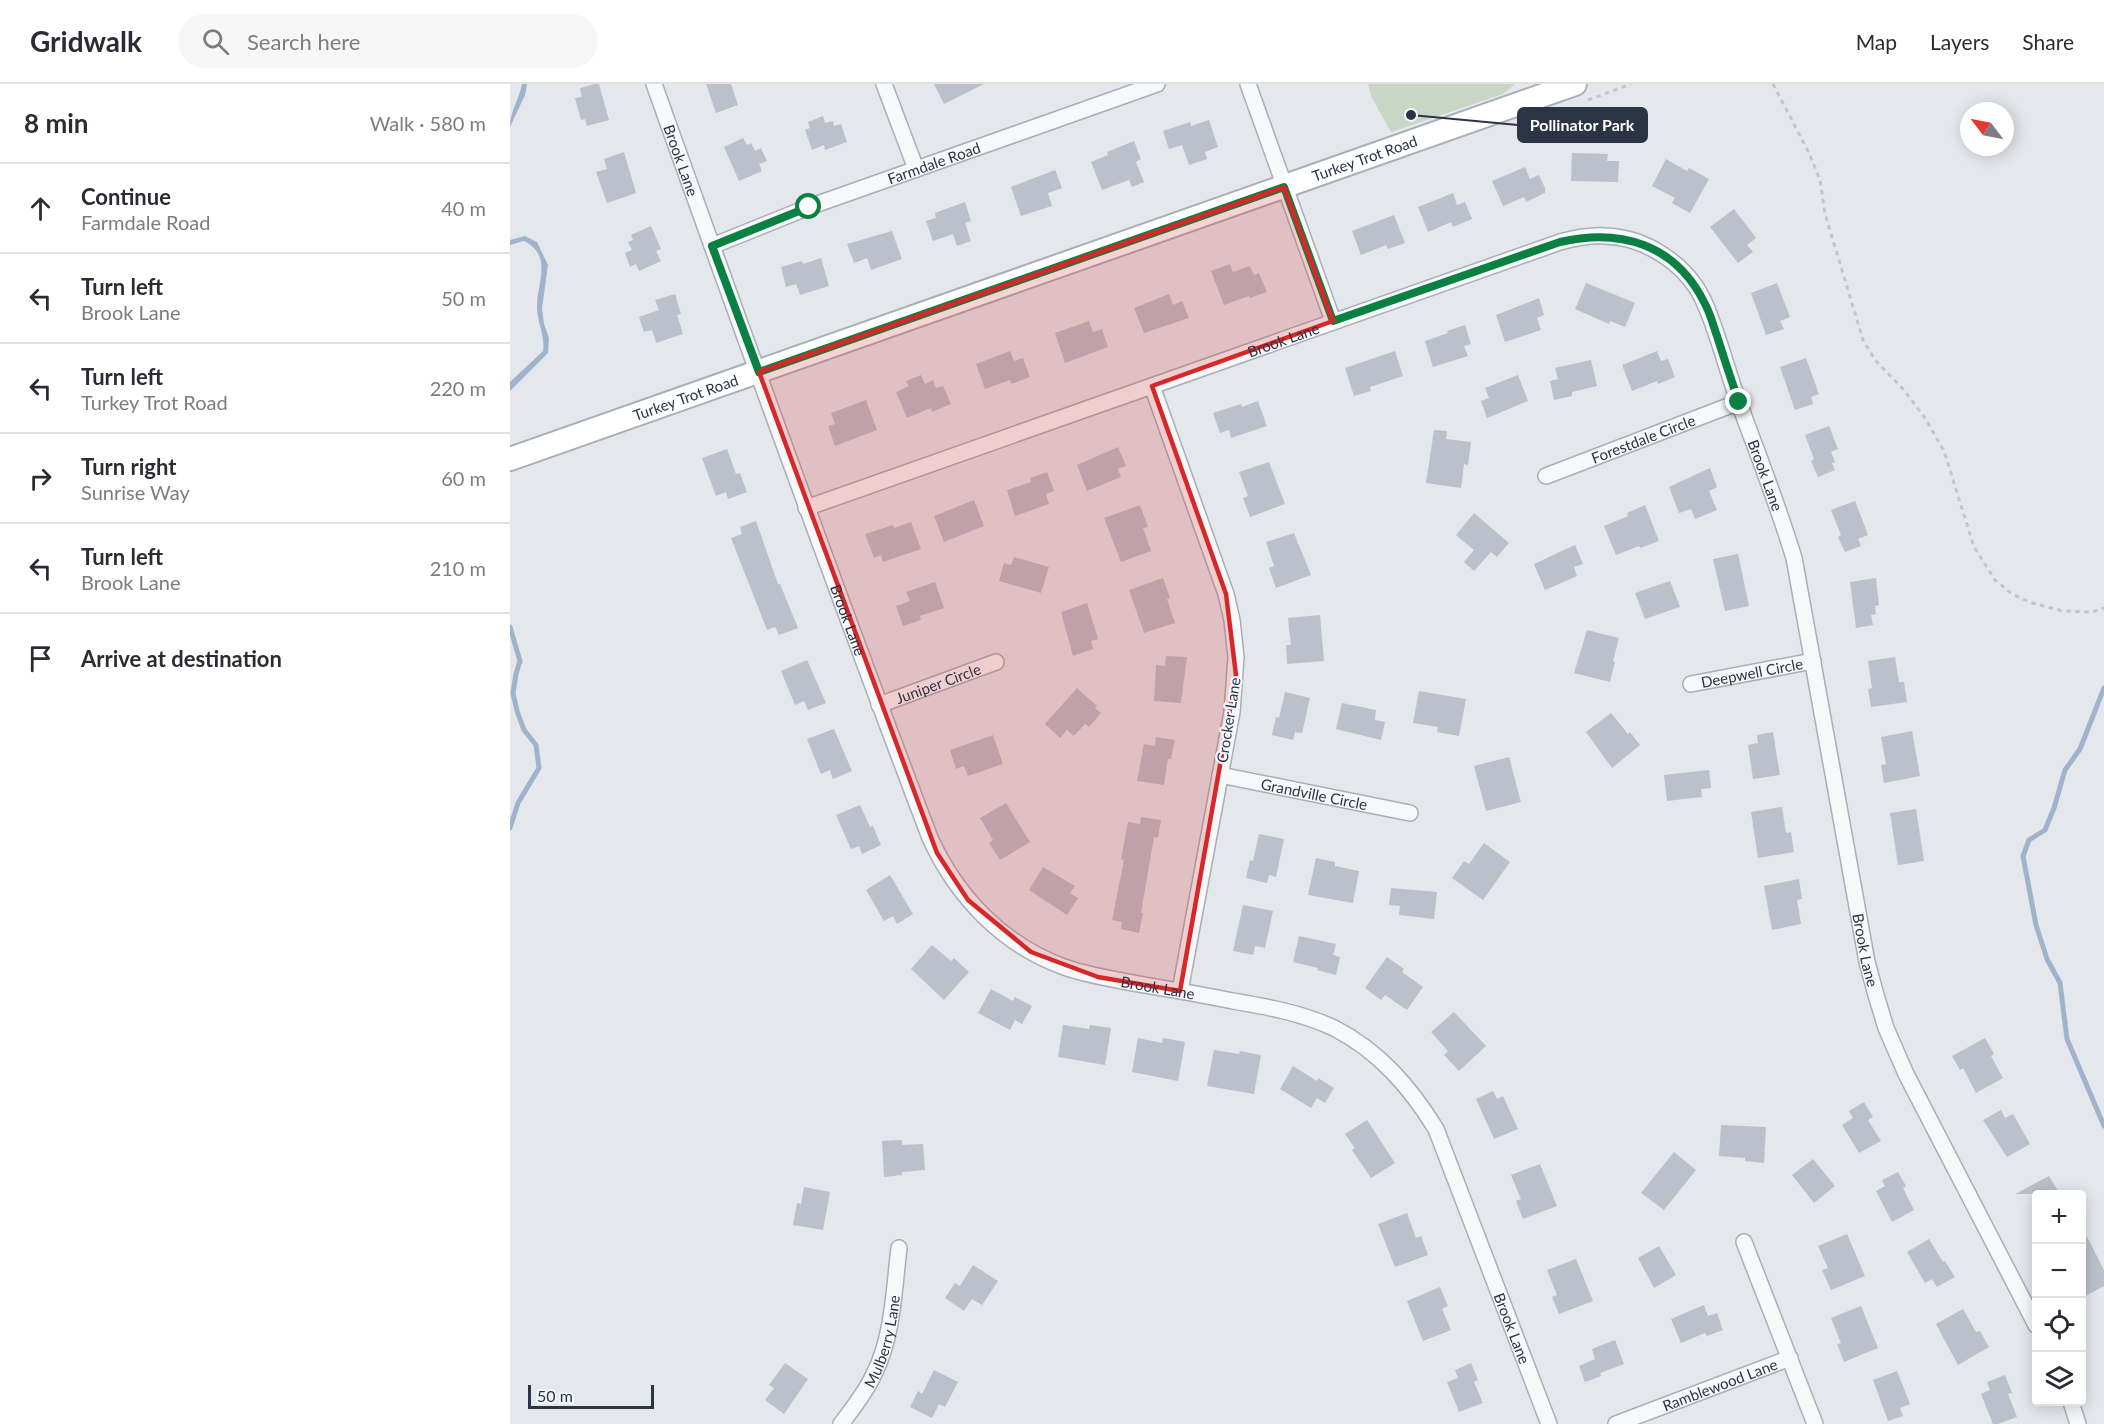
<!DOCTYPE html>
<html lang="en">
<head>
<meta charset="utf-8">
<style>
	:root { --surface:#fff; --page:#f7f7f7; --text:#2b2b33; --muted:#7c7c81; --line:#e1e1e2 }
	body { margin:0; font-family:Lato,sans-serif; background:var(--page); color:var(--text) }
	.controls { position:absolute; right:18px; bottom:18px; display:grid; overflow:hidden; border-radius:6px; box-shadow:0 3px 15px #0003 }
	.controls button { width:54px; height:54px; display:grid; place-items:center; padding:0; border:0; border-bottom:2px solid var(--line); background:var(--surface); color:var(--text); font:30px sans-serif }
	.compass { position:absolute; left:1450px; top:18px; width:54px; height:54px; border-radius:50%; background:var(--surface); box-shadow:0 3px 15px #0003; rotate:302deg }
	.scale { position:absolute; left:18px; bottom:15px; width:126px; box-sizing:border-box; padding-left:6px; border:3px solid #2b3445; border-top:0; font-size:16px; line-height:21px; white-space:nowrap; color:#2b3445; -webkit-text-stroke:4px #f4f6f9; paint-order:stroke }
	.stop { position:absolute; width:18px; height:18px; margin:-14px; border:4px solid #0b8043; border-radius:50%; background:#fff }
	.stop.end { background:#0b8043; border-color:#fff; box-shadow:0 2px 6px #0008 }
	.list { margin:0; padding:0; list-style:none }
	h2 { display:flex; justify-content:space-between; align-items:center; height:78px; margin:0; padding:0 24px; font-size:26px }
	h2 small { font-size:20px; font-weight:400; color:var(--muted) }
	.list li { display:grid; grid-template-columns:39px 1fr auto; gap:18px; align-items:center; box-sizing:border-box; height:90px; padding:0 24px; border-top:2px solid var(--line) }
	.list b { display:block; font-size:22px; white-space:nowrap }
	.list p { margin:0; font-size:20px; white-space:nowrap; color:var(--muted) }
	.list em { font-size:20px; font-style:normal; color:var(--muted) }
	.icon { flex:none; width:33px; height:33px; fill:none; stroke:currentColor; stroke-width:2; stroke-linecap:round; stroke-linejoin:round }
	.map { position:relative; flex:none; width:1594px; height:1340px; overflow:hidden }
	header { display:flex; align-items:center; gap:36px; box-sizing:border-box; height:84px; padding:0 30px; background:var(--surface); border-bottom:2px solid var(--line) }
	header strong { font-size:28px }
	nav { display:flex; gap:33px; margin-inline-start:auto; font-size:21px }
	.search { width:420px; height:54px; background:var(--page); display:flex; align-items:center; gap:15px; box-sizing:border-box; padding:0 21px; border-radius:33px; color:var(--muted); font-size:22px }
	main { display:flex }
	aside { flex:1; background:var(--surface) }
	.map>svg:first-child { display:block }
	.green { fill:#c9d6c5 }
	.water { fill:#9fb4cc }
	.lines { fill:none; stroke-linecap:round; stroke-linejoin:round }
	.stream { stroke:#9fb4cc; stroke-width:5 }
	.building { fill:#bbc0ca }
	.street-casing { stroke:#a9aeb7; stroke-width:18 }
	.secondary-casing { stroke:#a9aeb7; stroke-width:26 }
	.path { stroke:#c2c5cb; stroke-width:3; stroke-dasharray:4.5 4.5; stroke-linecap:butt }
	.street { stroke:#f7f8fa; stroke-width:15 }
	.secondary { stroke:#fff; stroke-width:22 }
	.route { stroke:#0b8043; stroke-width:8 }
	.marked { fill:#d62828; fill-opacity:0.2; stroke:#d62828; stroke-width:4.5; stroke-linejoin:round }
	.labels { text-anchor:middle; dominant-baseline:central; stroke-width:4.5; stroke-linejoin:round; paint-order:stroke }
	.street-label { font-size:15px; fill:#2b3445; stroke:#f4f6f9 }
	.leader { fill:none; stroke:#2b3445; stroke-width:2 }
	.callout-dot { fill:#2b3445; stroke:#f4f6f9; stroke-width:2 }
	.callout { fill:#2b3445; stroke:#2b3445; stroke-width:2 }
	.callout-label { font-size:16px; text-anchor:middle; font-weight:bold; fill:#fff }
</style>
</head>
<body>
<header>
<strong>Gridwalk</strong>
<div class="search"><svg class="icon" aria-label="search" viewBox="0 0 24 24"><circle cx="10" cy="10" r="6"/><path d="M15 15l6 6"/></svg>Search here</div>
<nav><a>Map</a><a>Layers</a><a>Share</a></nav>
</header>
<main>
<aside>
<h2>8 min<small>Walk · 580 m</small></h2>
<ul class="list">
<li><svg class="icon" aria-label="ahead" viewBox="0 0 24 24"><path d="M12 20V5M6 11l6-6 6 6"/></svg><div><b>Continue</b><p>Farmdale Road</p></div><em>40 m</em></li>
<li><svg class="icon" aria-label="left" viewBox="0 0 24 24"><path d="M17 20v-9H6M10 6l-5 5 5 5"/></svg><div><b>Turn left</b><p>Brook Lane</p></div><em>50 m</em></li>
<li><svg class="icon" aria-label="left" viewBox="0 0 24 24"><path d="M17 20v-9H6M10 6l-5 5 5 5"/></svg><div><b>Turn left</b><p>Turkey Trot Road</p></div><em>220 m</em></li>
<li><svg class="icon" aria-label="right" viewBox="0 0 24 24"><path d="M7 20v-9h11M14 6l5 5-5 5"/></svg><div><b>Turn right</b><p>Sunrise Way</p></div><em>60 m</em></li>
<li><svg class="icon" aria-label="left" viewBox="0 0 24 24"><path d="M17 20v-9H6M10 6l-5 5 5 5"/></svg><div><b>Turn left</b><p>Brook Lane</p></div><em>210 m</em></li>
<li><svg class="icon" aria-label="arrive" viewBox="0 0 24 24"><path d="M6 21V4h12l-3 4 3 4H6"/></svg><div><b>Arrive at destination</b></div></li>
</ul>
</aside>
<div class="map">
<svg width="1594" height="1340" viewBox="0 0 1594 1340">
	<rect width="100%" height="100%" fill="#e4e7ec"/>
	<path class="green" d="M858 0H1005L993 10 881 48 862 14Z"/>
	<path class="water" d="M12 0H17L15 11 0 43C0 27 9 16 12 0Z
		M15 152 27 158 38 181 32 224 34 240 39 254 38 269 0 307V298L33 267C35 252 28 240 27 225 26 201 44 172 14 157L0 161V156Z"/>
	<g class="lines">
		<path class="stream" d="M0 543 10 577 6 590 3 609 7 627 14 646 26 661 29 684 8 719 0 744
			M1594 604 1570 665 1555 686 1544 724 1535 746 1519 756 1513 772 1526 841 1537 875 1550 899 1557 955 1594 1042"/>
	</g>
	<path class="building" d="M85 0H89L99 36 77 42 75 35 71 36 65 14 72 13 70 4Z
		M196 0H221L228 21 206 29Z
		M424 0H474L434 20Z
		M313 32 315 39 323 37 324 42 331 40 337 58 315 66 314 61 302 66 295 46 300 44 298 38Z
		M699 36 708 63 695 68 697 75 679 81 672 61 659 65 653 47 680 38 681 42Z
		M233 54 237 61 241 59 245 67 251 64 257 77 249 80 252 87 229 97 214 63Z
		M624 57 631 75 626 78 634 98 622 103 619 96 592 106 581 78 598 71 597 68Z
		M114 68 126 109 97 119 86 88 97 85 94 75Z
		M1062 69 1098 70 1097 77H1109L1108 98 1061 97Z
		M1156 75 1177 87 1179 84 1199 95 1180 129 1162 119 1165 114 1142 102Z
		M1015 83 1020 95 1029 91 1035 104V109L1016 118 1014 113 993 122 982 97Z
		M545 86 552 104 538 109 542 122 511 132 501 103Z
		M943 109 947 121 955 118 962 135 943 143 941 138 918 148 908 123Z
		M455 118 461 137 455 139 461 157 447 162 443 150 423 157 416 137 426 134 425 129Z
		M1224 125 1246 154 1237 161 1243 168 1228 179 1200 143Z
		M884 131 895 159 878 165 876 161 851 171 842 147Z
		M141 142 151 165 146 167 151 177 129 187 126 180 120 183 115 169 122 166 118 158 123 156 121 151Z
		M382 147 392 175 361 186 357 174 344 179 337 160Z
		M311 174 319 202 290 211 286 200 276 203 271 183 292 177 293 180Z
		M720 180 723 188 740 182 744 191 749 189 757 208 740 214 739 212 714 221 701 187Z
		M1076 199 1125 219 1115 243 1100 237 1099 240 1065 225Z
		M1267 199 1280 233 1270 237 1274 245 1256 251 1241 209Z
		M165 210 171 230 167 231 173 250 146 259 142 246 134 248 129 233 149 226 145 216Z
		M659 210 663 221 672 217 679 234 634 249 624 224Z
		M1029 214 1034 231 1027 234 1031 246 995 258 986 231Z
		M579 237 583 248 592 245 598 263 555 279 545 249Z
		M955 241 961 260 954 262 958 272 923 283 915 257 938 249 937 247Z
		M500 267 504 277 513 274 520 293 501 300 500 296 475 305 466 280Z
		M885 267 893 292 860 303 861 307 844 312 835 284Z
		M1147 267 1151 277 1158 275 1165 293 1148 300 1147 297 1122 307 1112 281Z
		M1296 274 1309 310 1301 313 1303 320 1285 326 1270 283Z
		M1081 276 1087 302 1062 308V312L1044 316 1040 297 1048 295 1045 284Z
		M411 291 415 300 423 296 426 304 433 302 441 320 422 328 421 324 397 334 386 308 399 302 396 297Z
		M1008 291 1018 317 977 334 971 317 979 314 975 304Z
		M356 316 367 346 325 362 318 342 325 340 321 329Z
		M748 317 757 342 721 354 719 346 710 349 703 329 731 320 732 323Z
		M1319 342 1328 365 1321 368 1325 378 1322 379 1325 386 1308 393 1301 377 1304 375 1295 351Z
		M924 346 937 347 936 355 961 358 958 381 954 380 951 404 916 399Z
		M608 363 616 382 608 385 611 393 577 407 567 381Z
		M217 365 226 390 230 389 237 408 218 415 216 408 206 412 192 374Z
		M759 378 775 420 740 433 733 414 738 412 729 388Z
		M1200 384 1207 403 1199 407 1207 426 1185 435 1181 425 1169 429 1159 403Z
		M537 388 544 407 536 410 539 420 505 432 497 406 521 398 520 394Z
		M464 416 474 442 434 458 424 432Z
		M1345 417 1358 451 1348 455 1351 462 1335 468 1328 453 1331 451 1321 426Z
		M630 421 638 443 633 444 641 467 611 478 594 434Z
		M1135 421 1149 457 1130 464 1129 462 1106 471 1094 442 1118 432 1117 429Z
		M964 429 999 459 987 473 981 468 964 487 954 478 964 466 946 451Z
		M246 437 268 500H270L288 544 269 551 265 543 257 546 221 454 232 450 230 443Z
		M401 438 411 465 373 478 371 471 364 474 355 450 383 441 384 444Z
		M784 449 801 491 766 504 759 484 764 482 756 458Z
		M1065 461 1073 480 1064 483 1067 492 1035 506 1024 480Z
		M1228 470 1239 522 1215 527 1203 475Z
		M504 473 539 483 531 509 489 497 494 479 501 481Z
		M653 494 660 514 657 515 665 539 634 549 619 506Z
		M1366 494 1369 521 1365 522 1366 530 1361 531 1363 541 1346 544 1340 498Z
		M1160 497 1170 523 1135 535 1125 509Z
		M425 498 434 524 410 532 411 536 393 542 386 522 400 517 396 508Z
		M577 519 588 555 581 557 583 565 563 572 551 528Z
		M810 531 814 577 777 580 776 561H781L778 534Z
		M1077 546 1109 554 1103 577 1105 578 1100 598 1064 589Z
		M656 572 677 573 671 619 644 617 646 581 655 582Z
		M1385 573 1389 598H1394L1397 618 1361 623 1358 605 1362 604 1358 577Z
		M297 576 316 619 298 626 294 617 285 621 271 587Z
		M567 604 587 622 585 624 591 629 579 643 575 640 564 652 557 646 550 654 535 640Z
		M909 607 956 615 949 652 927 648 928 643 903 639Z
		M775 608 800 614 792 649 785 648 783 656 762 651 766 633 769 634Z
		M832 619 866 626 865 636 875 638 871 656 826 645Z
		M1101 629 1118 650 1120 648 1130 661 1102 684 1076 648Z
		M324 645 342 687 323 695 320 686 311 690 297 655Z
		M1402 647 1410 692 1374 699 1371 681 1376 680 1371 653Z
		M1263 648 1270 691 1243 695 1238 661 1248 659 1247 651Z
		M483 651 493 680 458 692 454 682 446 685 440 666Z
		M646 653 665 656 661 675H658L654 701 627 697 634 660 645 662Z
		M999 673 1011 718 976 727 964 682Z
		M1199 686 1201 704 1191 705 1192 713 1157 717 1154 691Z
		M496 719 520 758 490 776 479 759 483 756 470 734Z
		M350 721 360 743 363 742 371 761 352 770 349 762 341 765 326 731Z
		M1272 723 1276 749 1281 748 1284 768 1248 774 1241 728Z
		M1406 725 1414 777 1388 781 1380 729Z
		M631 733 651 736 648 754 644 753 631 829H633L629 849 611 845 612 838 602 836 614 776 611 775 618 738 630 740Z
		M749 750 774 755 766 793 759 791 757 799 736 794 740 776 743 777Z
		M974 759 1000 778 973 816 942 794 954 777 959 780Z
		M806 774 825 778V782L849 787 843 819 798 811Z
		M533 783 565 802 560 809 568 814 557 831 519 806Z
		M380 791 403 830 387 840 383 832 374 837 356 806Z
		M1289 795 1292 815 1287 816 1291 840 1262 846 1254 802Z
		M881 804 927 808 924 835 889 831 890 822 879 821Z
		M733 821 763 827 755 864 745 862 743 871 723 867Z
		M789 852 826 860 823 871 830 873 826 891 807 886 808 884 783 878Z
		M422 861 441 877 444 874 459 888 434 916 401 885Z
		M877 873 894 885 892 888 913 903 897 926 875 911 871 916 855 904Z
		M481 905 503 917 505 913 522 922 512 940 505 936 500 946 468 929Z
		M944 928 976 962 949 987 934 971 938 967 921 948Z
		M553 941 579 945 580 941 601 944 595 981 548 973Z
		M628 954 652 959 653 954 675 958 668 997 622 988Z
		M1475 954 1484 970 1481 972 1493 994 1466 1009 1453 984 1450 986 1442 972Z
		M704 966 729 970 730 967 751 971 744 1010 697 1002Z
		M783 982 807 997 808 994 824 1004 815 1019 807 1014 801 1024 770 1005Z
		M983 1007 987 1015 993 1012 1008 1045 984 1055 966 1015Z
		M1354 1018 1363 1033 1358 1036 1371 1057 1349 1069 1332 1041 1343 1034 1339 1027Z
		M1491 1026 1495 1034 1503 1030 1520 1060 1497 1073 1473 1036Z
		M857 1036 885 1079 861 1094 842 1066 845 1064 835 1050Z
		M1211 1041 1256 1043 1254 1079 1235 1077V1074L1209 1072Z
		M392 1056V1061L413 1060 415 1086 392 1088V1091L374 1093 372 1057Z
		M1164 1068 1186 1086 1154 1126 1131 1109Z
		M1303 1075 1325 1102 1304 1119 1282 1091Z
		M1030 1080 1047 1122 1013 1135 1006 1117 1011 1115 1001 1091Z
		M1388 1088 1396 1102 1393 1104 1404 1126 1382 1138 1366 1107 1375 1102 1372 1096Z
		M1539 1092 1550 1110H1505Z
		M294 1103 320 1108 313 1146 283 1141 287 1119 291 1120Z
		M897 1129 906 1154 911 1152 918 1171 885 1183 868 1140Z
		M1572 1143 1594 1186V1202L1572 1214Z
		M1337 1150 1355 1192 1321 1206 1312 1186 1318 1184 1308 1162Z
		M1419 1155 1433 1178 1435 1177 1445 1193 1427 1203 1422 1195 1415 1199 1397 1168Z
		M1149 1162 1166 1191 1144 1204 1128 1174Z
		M1066 1175 1083 1217 1049 1230 1042 1213 1047 1211 1037 1186Z
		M463 1181 488 1197 472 1221 462 1215 454 1227 435 1214 445 1199 450 1202Z
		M930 1203 938 1222 932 1225 941 1246 913 1257 897 1217Z
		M1194 1221 1198 1232 1207 1229 1213 1246 1197 1252 1195 1249 1171 1259 1161 1235Z
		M1351 1222 1368 1264 1334 1278 1327 1260 1331 1259 1321 1234Z
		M1453 1225 1466 1248 1470 1247 1479 1263 1448 1281 1426 1240Z
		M1105 1256 1114 1280 1090 1289 1091 1292 1075 1298 1069 1282 1085 1275 1082 1265Z
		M275 1279 298 1295 274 1330 255 1316 264 1304 259 1301Z
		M961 1279 968 1296 964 1298 973 1319 949 1328 937 1298 948 1294 945 1286Z
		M424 1286 448 1298 435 1323 429 1320 422 1334 400 1323 408 1307 412 1310Z
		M1387 1287 1400 1320 1390 1324 1393 1332 1378 1337 1363 1296Z
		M1495 1291 1502 1309 1498 1310 1507 1333 1488 1340H1483L1471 1310 1480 1306 1477 1298Z"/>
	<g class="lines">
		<g class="street-casing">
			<g id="street">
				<path id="s1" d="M144 0C234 252 325 504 420 754 447 813 493 861 554 883 580 892 607 896 634 901 664 906 694 911 723 917 758 923 792 929 824 944 869 967 900 1003 926 1045L1039 1340"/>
				<path d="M374 0 406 85"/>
				<path d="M738 0 823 237"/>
				<path id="s2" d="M202 162 299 123 647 0"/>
				<path d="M642 302 716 510 722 536 726 573 722 628 670 907"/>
				<path id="s3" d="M1036 392 1229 318"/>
				<path id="s4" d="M296 424 1050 158C1065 154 1079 151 1095 152 1137 153 1179 182 1195 220 1209 252 1217 287 1229 319 1248 371 1268 421 1284 474L1357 878 1366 911 1376 944 1396 990 1526 1241"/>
				<path id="s5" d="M1181 600 1303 577"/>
				<path id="s6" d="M369 621 486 578"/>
				<path id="s7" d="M710 691 900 729"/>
				<path d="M1234 1158 1305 1340"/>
				<path d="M1561 1318 1568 1340"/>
				<path id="s8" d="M331 1340C343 1324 356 1308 364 1290 383 1253 384 1205 389 1164"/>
				<path id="s9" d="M1106 1340 1280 1274"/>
			</g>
		</g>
		<g class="secondary-casing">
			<g id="secondary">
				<path id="s10" d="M0 375 1065 0"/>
			</g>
		</g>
		<path class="path" d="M1263 0 1299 69 1310 96 1315 130 1353 256 1365 276 1394 306 1415 334 1434 367 1464 463 1485 496 1502 510 1522 519 1553 527 1582 528 1594 524
			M1078 16 1121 0"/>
		<use href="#street" class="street"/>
		<use href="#secondary" class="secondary"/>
	</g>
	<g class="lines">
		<path class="route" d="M299 123 202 162 249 288 774 103 823 237 1050 158C1110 144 1165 160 1194 218 1200 228 1203 241 1207 252 1214 274 1221 296 1229 318"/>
	</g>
	<path class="marked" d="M774 103 823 237 642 302 716 510 726 591 670 907 588 893 521 868 458 816 427 769 249 288Z"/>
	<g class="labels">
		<g class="street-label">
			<text stroke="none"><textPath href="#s10" startOffset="906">Turkey Trot Road</textPath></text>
			<text stroke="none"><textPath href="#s1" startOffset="81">Brook Lane</textPath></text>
			<text stroke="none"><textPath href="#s2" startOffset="237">Farmdale Road</textPath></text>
			<text stroke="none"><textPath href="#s4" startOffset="506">Brook Lane</textPath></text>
			<text stroke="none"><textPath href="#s10" startOffset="186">Turkey Trot Road</textPath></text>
			<text stroke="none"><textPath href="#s3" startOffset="104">Forestdale Circle</textPath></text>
			<text stroke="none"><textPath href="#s4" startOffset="1154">Brook Lane</textPath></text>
			<text stroke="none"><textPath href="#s1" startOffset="570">Brook Lane</textPath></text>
			<text stroke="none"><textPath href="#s5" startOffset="62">Deepwell Circle</textPath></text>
			<text stroke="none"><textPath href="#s6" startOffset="63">Juniper Circle</textPath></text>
			<text transform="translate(718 636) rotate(-81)">Crocker Lane</text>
			<text stroke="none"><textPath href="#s7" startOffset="96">Grandville Circle</textPath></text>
			<text stroke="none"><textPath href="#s4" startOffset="1640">Brook Lane</textPath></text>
			<text stroke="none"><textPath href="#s1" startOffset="1090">Brook Lane</textPath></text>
			<text stroke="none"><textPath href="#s1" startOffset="1630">Brook Lane</textPath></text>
			<text stroke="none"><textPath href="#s8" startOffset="94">Mulberry Lane</textPath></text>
			<text stroke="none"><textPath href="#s9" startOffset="111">Ramblewood Lane</textPath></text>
		</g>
	</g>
	<path class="leader" d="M901 31L1008 41"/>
	<circle class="callout-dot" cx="901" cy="31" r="6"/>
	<rect class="callout" x="1008" y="24" width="129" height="34" rx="6"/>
	<g class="callout-label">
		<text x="1072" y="47">Pollinator Park</text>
	</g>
</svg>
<div class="controls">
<button>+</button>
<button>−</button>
<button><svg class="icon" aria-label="locate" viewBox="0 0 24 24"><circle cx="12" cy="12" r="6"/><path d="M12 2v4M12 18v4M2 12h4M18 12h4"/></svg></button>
<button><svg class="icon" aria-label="layers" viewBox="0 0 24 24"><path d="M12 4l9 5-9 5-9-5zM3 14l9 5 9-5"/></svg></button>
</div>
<svg class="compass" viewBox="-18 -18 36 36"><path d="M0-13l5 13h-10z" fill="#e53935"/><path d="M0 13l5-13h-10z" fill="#7c7c81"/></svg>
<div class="scale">50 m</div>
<div class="stop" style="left:299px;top:123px"></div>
<div class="stop end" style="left:1229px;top:318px"></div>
</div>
</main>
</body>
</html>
